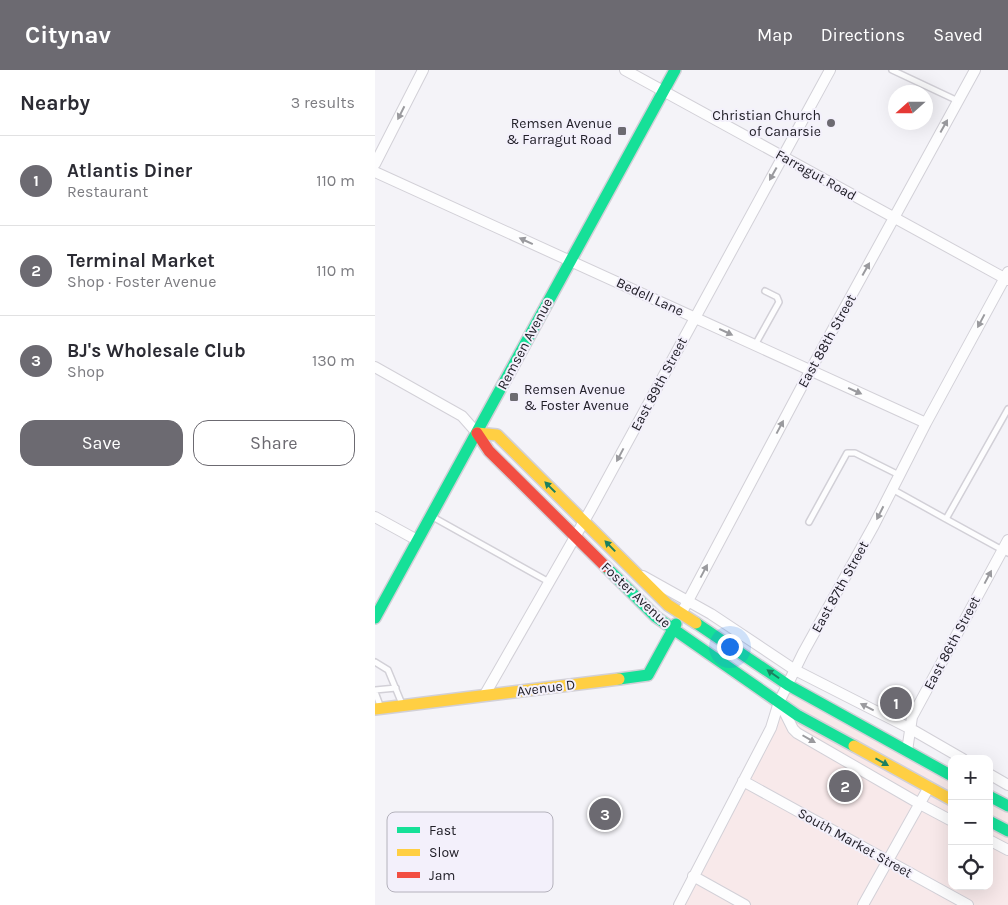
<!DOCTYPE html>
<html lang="en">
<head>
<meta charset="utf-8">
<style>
	:root { --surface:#fff; --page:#f7f7f7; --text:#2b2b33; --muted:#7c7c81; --line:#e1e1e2; --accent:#6c6a71 }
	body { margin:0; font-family:Karla,sans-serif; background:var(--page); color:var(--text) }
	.controls { position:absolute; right:15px; bottom:15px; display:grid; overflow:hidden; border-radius:10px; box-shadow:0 5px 20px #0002 }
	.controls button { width:45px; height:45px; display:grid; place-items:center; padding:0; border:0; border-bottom:1px solid var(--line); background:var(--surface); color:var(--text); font:25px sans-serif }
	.compass { position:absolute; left:513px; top:15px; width:45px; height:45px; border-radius:50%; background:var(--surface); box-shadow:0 5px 20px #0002; rotate:249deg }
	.you { position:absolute; left:354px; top:576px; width:18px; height:18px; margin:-12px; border:4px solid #fff; border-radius:50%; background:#1a73e8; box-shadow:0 0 0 8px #1a73e833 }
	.badge { display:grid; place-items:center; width:32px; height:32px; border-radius:50%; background:var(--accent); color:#fff; font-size:16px; font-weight:700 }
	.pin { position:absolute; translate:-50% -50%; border:2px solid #fff; box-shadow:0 1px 5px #0006 }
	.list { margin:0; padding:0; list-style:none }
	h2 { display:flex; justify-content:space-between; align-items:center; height:65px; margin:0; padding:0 20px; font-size:21px }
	h2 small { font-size:16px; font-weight:400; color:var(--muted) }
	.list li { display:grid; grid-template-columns:32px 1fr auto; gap:15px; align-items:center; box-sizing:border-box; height:90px; padding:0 20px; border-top:1px solid var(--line) }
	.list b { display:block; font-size:19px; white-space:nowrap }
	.list p { margin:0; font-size:16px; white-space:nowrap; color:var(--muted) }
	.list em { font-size:16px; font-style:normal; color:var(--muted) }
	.actions { display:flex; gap:10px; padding:15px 20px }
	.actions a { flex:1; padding:11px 0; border:1px solid var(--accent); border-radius:15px; text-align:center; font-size:18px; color:var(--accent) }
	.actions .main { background:var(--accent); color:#fff }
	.icon { flex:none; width:28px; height:28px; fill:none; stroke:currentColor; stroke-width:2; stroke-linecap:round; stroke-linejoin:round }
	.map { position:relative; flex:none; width:633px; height:835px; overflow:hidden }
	header { display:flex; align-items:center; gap:30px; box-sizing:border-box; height:70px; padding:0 25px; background:var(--accent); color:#fff }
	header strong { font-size:24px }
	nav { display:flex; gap:28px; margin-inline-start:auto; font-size:18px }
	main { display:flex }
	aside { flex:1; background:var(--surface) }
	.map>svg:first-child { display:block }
	.commercial { fill:#f8e9ea }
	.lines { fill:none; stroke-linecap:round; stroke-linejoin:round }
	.lane-casing { stroke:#d2d0d7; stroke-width:8 }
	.street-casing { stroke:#d2d0d7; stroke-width:12 }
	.fast-casing { stroke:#d2d0d7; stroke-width:14 }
	.slow-casing { stroke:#d2d0d7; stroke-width:14 }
	.jam-casing { stroke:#d2d0d7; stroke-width:14 }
	.lane { stroke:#fdfdfe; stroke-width:5 }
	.street { stroke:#fdfdfe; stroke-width:10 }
	.fast { stroke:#16e098; stroke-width:11 }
	.slow { stroke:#ffcf43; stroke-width:11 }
	.jam { stroke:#f24e42; stroke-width:11 }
	.oneway { fill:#9a9a9e }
	.oneway2 { fill:#1c8060 }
	.poi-dot { fill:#6c6a71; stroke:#f3f0fb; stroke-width:2 }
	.labels { text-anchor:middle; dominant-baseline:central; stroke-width:4; stroke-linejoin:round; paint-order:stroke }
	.poi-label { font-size:14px; fill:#222029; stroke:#f3f0fb; text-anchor:end }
	.street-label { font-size:14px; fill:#222029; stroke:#f3f0fb }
	.key { fill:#f3f0fb; stroke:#b4b2bc; stroke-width:1 }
	.key-label { font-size:14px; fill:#222029 }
</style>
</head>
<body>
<header>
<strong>Citynav</strong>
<nav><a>Map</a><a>Directions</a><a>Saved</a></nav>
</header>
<main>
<aside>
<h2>Nearby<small>3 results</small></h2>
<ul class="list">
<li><span class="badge">1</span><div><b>Atlantis Diner</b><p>Restaurant</p></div><em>110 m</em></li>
<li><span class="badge">2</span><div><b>Terminal Market</b><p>Shop · Foster Avenue</p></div><em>110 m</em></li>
<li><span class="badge">3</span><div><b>BJ's Wholesale Club</b><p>Shop</p></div><em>130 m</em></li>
</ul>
<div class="actions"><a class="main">Save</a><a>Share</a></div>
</aside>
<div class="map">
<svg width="633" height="835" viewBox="0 0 633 835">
	<rect width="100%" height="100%" fill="#f4f3f8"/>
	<path class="commercial" d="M413 615 577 705V816H614V726L633 737V835H304Z"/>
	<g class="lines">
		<g class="lane-casing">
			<path id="lane" d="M517 0 583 31
				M380 275 404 232 402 227 390 221
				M517 419 571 449 633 339
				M56 446 174 512
				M571 449 633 483
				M434 452 472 383H480L524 405
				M0 592 13 600 27 634
				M0 620 21 618
				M0 622 6 638"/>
		</g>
		<g class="street-casing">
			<path id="street" d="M250 0 633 210
				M0 94 48 0
				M0 102 551 353
				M0 297 87 346 102 363
				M0 447 42 470
				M268 506 336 544 420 600 536 659 588 689
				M306 544 435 301 600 0
				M109 626 216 439 455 0
				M406 635 418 659 422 663 545 734 577 751
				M532 681 537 647 633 470
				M614 704 633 715
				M368 711 593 835
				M614 770 633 780
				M318 806 370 835
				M304 835 396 658 404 632 428 583 499 455 551 353 633 202
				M488 835 554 717"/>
		</g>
		<g class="fast-casing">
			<path id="fast" d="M231 497 281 547 422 645 479 676
				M0 548 300 0
				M321 553 413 615 577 706
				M244 609 273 605 301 554
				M614 726 633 736
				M614 751 633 761"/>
		</g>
		<g class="slow-casing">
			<path id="slow" d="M102 363 122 365 293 535 321 553
				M0 639 244 609
				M479 676 577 730"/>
		</g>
		<g class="jam-casing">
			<path id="jam" d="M102 363 114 381 231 497"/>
		</g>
		<use href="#lane" class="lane"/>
		<use href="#street" class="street"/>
		<use href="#fast" class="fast"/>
		<use href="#slow" class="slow"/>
		<use href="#jam" class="jam"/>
	</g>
	<defs><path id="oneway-solid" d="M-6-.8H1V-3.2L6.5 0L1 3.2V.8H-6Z" transform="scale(1.25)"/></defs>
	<g class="oneway">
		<use href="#oneway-solid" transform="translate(26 43) rotate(117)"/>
		<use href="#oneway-solid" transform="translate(569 56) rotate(-61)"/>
		<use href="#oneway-solid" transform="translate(398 104) rotate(119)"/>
		<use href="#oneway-solid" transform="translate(151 171) rotate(-155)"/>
		<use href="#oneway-solid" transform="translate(491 199) rotate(-61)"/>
		<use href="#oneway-solid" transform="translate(606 251) rotate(118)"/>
		<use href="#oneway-solid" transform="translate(351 262) rotate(25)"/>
		<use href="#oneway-solid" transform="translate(480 321) rotate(24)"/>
		<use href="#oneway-solid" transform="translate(405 357) rotate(-62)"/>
		<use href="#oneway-solid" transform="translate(245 385) rotate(118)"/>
		<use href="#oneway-solid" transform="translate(505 443) rotate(117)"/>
		<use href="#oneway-solid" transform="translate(329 501) rotate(-62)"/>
		<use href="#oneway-solid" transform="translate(613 507) rotate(-62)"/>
		<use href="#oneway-solid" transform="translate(492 637) rotate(-153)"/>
		<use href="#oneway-solid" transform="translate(434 669) rotate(30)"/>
	</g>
	<g class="oneway2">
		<use href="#oneway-solid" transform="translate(175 417) rotate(-135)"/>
		<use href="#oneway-solid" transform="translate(235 476) rotate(-134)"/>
		<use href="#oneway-solid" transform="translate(398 604) rotate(-145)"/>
		<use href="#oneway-solid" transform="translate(507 692) rotate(29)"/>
	</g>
	<g class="poi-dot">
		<circle cx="456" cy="53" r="5"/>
		<rect x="242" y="56" width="10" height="10" rx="2.5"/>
		<rect x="134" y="322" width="10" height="10" rx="2.5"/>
	</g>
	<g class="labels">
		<g class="poi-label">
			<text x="446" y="45">Christian Church<tspan x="446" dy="16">of Canarsie</tspan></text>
			<text x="237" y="53">Remsen Avenue<tspan x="237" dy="16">&amp; Farragut Road</tspan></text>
			<text x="149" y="319" text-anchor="start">Remsen Avenue<tspan x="149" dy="16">&amp; Foster Avenue</tspan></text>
		</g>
		<g class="street-label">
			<text transform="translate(441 105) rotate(29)">Farragut Road</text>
			<text transform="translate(275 227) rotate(25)">Bedell Lane</text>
			<text transform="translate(452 271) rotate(-61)">East 88th Street</text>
			<text transform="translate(150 274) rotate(-62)">Remsen Avenue</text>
			<text transform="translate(284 314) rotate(-62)">East 89th Street</text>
			<text transform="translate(465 517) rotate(-61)">East 87th Street</text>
			<text transform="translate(261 525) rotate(43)">Foster Avenue</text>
			<text transform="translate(577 573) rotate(-62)">East 86th Street</text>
			<text transform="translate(171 618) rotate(-7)">Avenue D</text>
			<text transform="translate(480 773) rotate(29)">South Market Street</text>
		</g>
	</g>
	<rect x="12" y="742" width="166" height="80" rx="8" class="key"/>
	<rect x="22" y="757" width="23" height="6" fill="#16e098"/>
	<rect x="22" y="779" width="23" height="7" fill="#ffcf43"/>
	<rect x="22" y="802" width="23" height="6" fill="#f24e42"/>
	<g class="key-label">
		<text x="54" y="765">Fast</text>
		<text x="54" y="787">Slow</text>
		<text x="54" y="810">Jam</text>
	</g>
</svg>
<div class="controls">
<button>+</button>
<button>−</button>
<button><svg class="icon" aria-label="locate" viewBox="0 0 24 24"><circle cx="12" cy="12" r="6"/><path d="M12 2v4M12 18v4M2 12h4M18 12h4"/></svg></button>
</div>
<svg class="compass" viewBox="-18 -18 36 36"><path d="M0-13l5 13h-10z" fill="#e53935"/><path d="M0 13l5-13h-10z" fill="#7c7c81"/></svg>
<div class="you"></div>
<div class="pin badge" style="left:521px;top:633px">1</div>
<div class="pin badge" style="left:470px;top:716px">2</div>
<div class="pin badge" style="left:230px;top:744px">3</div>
</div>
</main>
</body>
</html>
